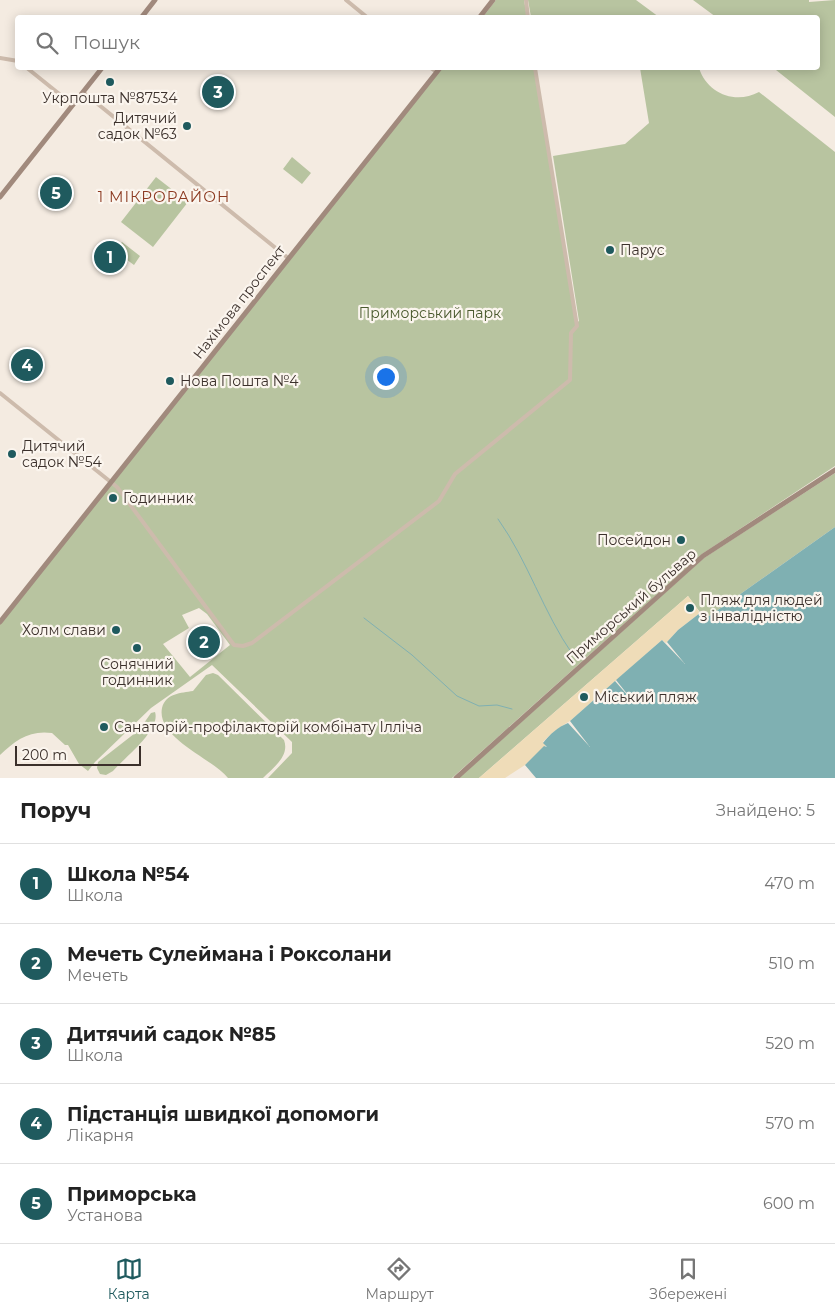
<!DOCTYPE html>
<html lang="uk">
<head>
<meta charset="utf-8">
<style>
	:root { --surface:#fff; --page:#f6f6f6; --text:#222; --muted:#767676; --line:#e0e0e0; --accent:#1f5a5e }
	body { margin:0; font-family:Montserrat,sans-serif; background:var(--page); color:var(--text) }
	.scale { position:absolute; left:15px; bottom:12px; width:126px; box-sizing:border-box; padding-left:5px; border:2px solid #3b302b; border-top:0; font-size:14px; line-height:18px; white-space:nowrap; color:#3b302b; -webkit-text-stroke:4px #fbf5ee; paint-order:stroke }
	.you { position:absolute; left:385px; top:376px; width:18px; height:18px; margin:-12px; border:4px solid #fff; border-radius:50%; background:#1a73e8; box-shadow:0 0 0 8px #1a73e833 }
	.badge { display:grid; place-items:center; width:32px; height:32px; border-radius:50%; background:var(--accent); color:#fff; font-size:16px; font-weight:700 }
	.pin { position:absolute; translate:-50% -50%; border:2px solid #fff; box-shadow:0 1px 5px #0006 }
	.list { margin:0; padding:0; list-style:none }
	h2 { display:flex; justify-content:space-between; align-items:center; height:65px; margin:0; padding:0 20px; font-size:21px }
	h2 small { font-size:16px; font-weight:400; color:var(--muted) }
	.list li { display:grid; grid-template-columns:32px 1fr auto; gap:15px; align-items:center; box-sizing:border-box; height:80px; padding:0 20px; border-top:1px solid var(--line) }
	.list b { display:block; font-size:19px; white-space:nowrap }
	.list p { margin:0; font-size:16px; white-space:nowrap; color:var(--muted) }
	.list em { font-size:16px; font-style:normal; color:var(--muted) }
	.icon { flex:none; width:28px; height:28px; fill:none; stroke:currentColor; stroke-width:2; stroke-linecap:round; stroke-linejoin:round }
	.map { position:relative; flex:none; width:835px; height:778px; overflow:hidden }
	.search { position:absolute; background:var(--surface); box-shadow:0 2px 12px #0003; left:15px; right:15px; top:15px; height:55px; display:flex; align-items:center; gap:12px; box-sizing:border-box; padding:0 18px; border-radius:5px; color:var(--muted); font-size:19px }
	.sheet { height:465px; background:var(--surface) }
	nav { display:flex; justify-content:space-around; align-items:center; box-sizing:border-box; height:70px; border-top:1px solid var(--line); background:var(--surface); font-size:14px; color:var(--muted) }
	nav a { display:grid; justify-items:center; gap:2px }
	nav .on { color:var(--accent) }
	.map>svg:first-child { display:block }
	.green { fill:#b8c4a0; fill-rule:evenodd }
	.sand { fill:#efdcb8 }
	.water { fill:#7fb0b2 }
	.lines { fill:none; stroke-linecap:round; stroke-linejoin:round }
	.stream { stroke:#7fb0b2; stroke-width:1 }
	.street { stroke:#cdbbac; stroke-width:4 }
	.secondary { stroke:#a18a7d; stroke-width:5 }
	.poi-dot { fill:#1f5a5e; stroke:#fbf5ee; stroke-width:2 }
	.labels { text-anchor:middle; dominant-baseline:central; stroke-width:4.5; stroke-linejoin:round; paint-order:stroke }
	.poi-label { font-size:14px; fill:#3b302b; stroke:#fbf5ee; text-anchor:start }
	.street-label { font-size:14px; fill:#3b302b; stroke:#fbf5ee }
	.park-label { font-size:14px; fill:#4a5a2e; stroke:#fbf5ee }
	.neighbourhood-label { font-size:15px; letter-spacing:1px; fill:#8c3b22; stroke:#fbf5ee }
</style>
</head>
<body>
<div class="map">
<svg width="835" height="778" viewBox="0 0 835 778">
	<rect width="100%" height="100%" fill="#f4ebe1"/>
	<path class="green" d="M496 0H524L527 17 482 18Z
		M528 0H636L659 17H531Z
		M693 0H809V2L835 0V117L776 70 777 68H818V18L716 17Z
		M442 68H535L576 323 579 321 553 156 625 144 649 123 640 68H699C707 93 735 105 759 92L835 152V466L702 554 452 778H268L292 753V742L212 665 151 708 95 762 88 771 79 764 68 745H65L52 733C29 730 16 740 0 755V621ZM199 608 207 614 230 645 190 677 163 644 189 628 182 615Z
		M292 157 311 173 302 184 283 169Z
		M156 177 188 202 153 247 121 222Z
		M122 242 140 256 134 265 115 251Z
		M835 473V527L705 619 688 596 479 778H459L704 558Z
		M213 673 218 675 284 740C290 756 273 768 263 778H228C212 758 156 738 162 708 166 693 181 693 193 691L206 675Z
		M155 712C161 730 125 757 113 771L106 775 100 774 97 768 98 762 139 730 151 713Z"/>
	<path class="sand" d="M688 596 700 613 678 630 666 643 662 640 570 721C560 727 551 733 543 742L546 745 525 765 505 778H479Z"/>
	<path class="water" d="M835 527V778H536L525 765 544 746 547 747 543 743C550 734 558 727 568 723L590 747 570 721 604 691 606 693 605 690 615 681 636 705 616 680 662 640 685 664 667 642 678 630 700 613 705 619Z"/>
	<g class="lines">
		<path class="stream" d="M498 519C528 561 543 612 573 655
			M364 618 412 655 457 696 479 706 497 705 512 709"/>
		<path class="street" d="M346 0 368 18
			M526 0 528 18
			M0 58 18 61
			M27 68 73 105
			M431 68 437 72
			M83 92 288 258
			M0 393 117 487 234 645 243 646 252 643 439 501 455 474 570 380 571 333 577 326 535 68"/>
		<path class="secondary" d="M141 18 155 0
			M479 18 493 0
			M0 197 102 68
			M0 622 440 68
			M456 778 703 556 835 470"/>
	</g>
	<g class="poi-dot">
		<circle cx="110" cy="82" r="5"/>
		<circle cx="187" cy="126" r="5"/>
		<circle cx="610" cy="250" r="5"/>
		<circle cx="170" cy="381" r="5"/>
		<circle cx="12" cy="454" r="5"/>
		<circle cx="113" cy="498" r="5"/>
		<circle cx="681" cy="540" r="5"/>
		<circle cx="690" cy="608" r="5"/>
		<circle cx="116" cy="630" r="5"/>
		<circle cx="137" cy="648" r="5"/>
		<circle cx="584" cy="697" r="5"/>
		<circle cx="104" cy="727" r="5"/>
	</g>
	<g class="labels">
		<g class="poi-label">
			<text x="110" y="98" text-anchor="middle">Укрпошта №87534</text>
			<text x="177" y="118" text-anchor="end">Дитячий<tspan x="177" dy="16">садок №63</tspan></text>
			<text x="620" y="250">Парус</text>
			<text x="180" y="381">Нова Пошта №4</text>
			<text x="22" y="446">Дитячий<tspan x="22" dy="16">садок №54</tspan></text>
			<text x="123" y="498">Годинник</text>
			<text x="671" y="540" text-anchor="end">Посейдон</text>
			<text x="700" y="600">Пляж для людей<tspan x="700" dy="16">з інвалідністю</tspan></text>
			<text x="106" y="630" text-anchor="end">Холм слави</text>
			<text x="137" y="664" text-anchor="middle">Сонячний<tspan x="137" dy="16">годинник</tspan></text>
			<text x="594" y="697">Міський пляж</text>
			<text x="114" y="727">Санаторій-профілакторій комбінату Ілліча</text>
		</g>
		<g class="street-label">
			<text transform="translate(239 302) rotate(-52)">Нахімова проспект</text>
			<text transform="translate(631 606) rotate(-41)">Приморський бульвар</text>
		</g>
		<g class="park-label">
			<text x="430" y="313">Приморський парк</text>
		</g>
		<g class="neighbourhood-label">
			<text x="164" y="196">1 МІКРОРАЙОН</text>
		</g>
	</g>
</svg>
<div class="scale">200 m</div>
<div class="you"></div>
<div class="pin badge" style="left:110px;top:257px">1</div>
<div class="pin badge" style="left:204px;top:642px">2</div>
<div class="pin badge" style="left:218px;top:92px">3</div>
<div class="pin badge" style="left:27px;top:365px">4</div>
<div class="pin badge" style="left:56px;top:193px">5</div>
<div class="search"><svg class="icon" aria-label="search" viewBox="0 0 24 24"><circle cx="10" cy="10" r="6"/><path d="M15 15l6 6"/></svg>Пошук</div>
</div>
<section class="sheet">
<h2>Поруч<small>Знайдено: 5</small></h2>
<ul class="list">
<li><span class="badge">1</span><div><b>Школа №54</b><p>Школа</p></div><em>470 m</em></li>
<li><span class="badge">2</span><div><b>Мечеть Сулеймана і Роксолани</b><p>Мечеть</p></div><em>510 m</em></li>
<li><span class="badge">3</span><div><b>Дитячий садок №85</b><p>Школа</p></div><em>520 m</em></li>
<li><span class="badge">4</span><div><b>Підстанція швидкої допомоги</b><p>Лікарня</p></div><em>570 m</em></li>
<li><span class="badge">5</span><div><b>Приморська</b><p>Установа</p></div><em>600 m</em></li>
</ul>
</section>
<nav>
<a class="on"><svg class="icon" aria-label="map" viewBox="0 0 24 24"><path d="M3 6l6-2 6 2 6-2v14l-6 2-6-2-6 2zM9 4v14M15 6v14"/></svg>Карта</a>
<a><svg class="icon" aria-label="directions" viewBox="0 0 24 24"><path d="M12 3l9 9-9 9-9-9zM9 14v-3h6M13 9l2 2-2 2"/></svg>Маршрут</a>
<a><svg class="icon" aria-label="saved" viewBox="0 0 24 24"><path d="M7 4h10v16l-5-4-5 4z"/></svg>Збережені</a>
</nav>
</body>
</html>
